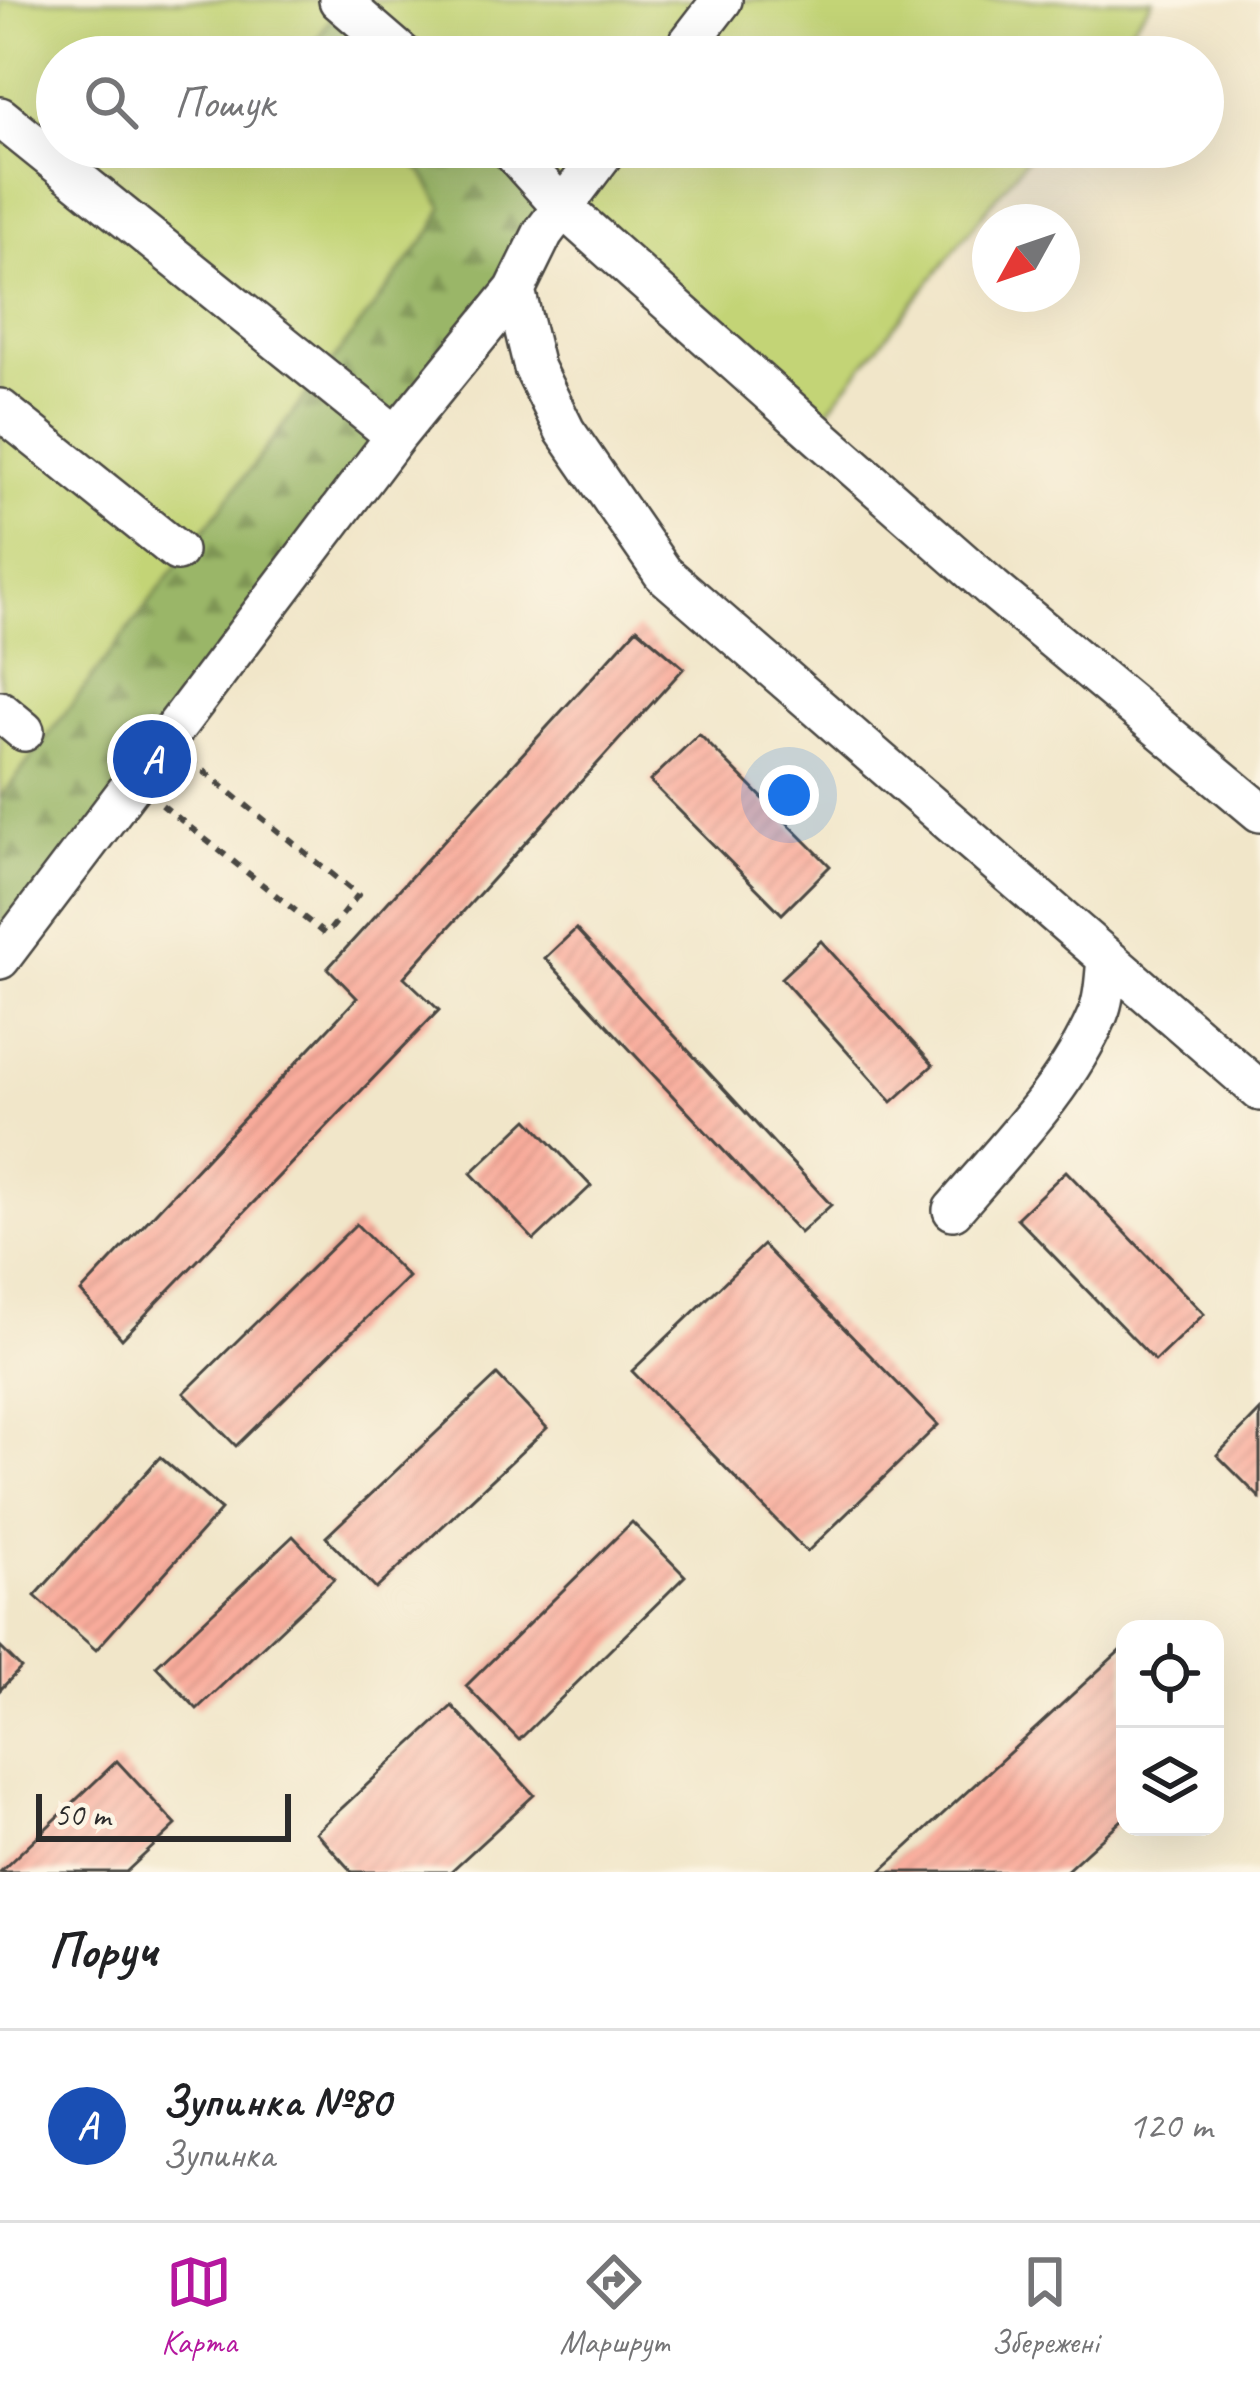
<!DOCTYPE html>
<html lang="uk">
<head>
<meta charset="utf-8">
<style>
	:root { --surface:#fff; --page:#f6f6f6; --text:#202124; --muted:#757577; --line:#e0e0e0; --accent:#b5179e }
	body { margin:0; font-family:Caveat,sans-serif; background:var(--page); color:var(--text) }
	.controls { position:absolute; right:36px; bottom:36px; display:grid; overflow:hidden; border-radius:24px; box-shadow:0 12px 48px #0002 }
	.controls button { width:108px; height:108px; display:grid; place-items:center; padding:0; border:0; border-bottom:3px solid var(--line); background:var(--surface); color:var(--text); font:60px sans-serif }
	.compass { position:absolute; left:972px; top:204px; width:108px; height:108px; border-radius:50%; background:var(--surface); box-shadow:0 12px 48px #0002; rotate:230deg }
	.scale { position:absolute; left:36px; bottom:30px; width:255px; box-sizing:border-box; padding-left:12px; border:6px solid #2b2b2b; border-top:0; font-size:33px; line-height:42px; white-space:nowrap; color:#2b2b2b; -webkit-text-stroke:9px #fcf5e5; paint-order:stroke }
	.you { position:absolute; left:789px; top:795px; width:42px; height:42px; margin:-30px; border:9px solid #fff; border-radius:50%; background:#1a73e8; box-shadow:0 0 0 18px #1a73e833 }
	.badge { display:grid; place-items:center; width:78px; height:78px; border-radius:50%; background:var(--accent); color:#fff; font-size:39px; font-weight:700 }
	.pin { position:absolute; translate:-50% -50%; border:6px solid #fff; box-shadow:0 3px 12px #0006 }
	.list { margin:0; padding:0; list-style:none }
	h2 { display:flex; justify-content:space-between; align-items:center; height:156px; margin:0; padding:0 48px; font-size:51px }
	h2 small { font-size:39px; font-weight:400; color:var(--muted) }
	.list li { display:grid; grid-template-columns:78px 1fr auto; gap:36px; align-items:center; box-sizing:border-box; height:192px; padding:0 48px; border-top:3px solid var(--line) }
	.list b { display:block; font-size:45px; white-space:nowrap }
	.list p { margin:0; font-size:39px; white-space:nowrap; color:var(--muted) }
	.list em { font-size:39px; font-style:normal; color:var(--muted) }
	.icon { flex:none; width:66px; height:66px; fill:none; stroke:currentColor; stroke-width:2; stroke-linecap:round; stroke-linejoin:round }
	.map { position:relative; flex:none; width:1260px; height:1872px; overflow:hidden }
	.search { position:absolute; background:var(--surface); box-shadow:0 12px 48px #0002; left:36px; right:36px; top:36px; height:132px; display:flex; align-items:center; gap:30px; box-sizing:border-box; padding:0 42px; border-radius:66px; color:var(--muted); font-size:45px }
	.sheet { height:348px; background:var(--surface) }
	nav { display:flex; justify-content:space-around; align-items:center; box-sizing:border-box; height:168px; border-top:3px solid var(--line); background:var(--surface); font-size:33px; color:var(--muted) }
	nav a { display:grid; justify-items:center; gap:6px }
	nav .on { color:var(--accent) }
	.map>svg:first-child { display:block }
	.green { fill:#c3d476; stroke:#778050; stroke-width:3 }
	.forest { fill:url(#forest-firs); stroke:#627049; stroke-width:3 }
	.building { fill:url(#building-hatch) }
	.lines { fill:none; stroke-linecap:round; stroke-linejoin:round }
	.minor-casing { stroke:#494743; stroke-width:44 }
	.path { stroke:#494743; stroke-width:6; stroke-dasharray:9 9; stroke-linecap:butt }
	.minor { stroke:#fff; stroke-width:39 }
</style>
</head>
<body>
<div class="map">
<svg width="1260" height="1872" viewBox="0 0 1260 1872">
	<defs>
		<pattern id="forest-firs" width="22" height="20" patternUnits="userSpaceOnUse" patternTransform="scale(3)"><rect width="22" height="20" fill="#9ab667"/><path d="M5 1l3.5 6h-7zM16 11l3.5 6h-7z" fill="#7e9455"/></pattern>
		<pattern id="building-hatch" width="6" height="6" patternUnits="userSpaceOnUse" patternTransform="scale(3)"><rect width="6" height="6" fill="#f9ac9b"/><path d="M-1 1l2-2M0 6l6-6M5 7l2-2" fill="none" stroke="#d69486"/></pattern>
	</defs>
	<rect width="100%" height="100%" fill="#fcf5e5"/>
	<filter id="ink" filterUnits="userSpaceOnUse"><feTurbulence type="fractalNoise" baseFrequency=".00833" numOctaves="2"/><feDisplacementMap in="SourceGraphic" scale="24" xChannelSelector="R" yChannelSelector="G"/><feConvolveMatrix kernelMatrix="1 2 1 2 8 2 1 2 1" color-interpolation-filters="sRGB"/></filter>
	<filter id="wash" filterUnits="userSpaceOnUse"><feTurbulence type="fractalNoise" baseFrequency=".004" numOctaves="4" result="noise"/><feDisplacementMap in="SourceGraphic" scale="48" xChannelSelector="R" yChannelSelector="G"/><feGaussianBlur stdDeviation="2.7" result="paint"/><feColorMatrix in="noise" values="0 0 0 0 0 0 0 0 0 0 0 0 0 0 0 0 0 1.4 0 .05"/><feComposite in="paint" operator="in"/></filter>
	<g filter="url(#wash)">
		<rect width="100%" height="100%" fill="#f1e6c9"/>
		<path class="green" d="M0 0H1153L1108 57H405L343 3 305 57H57V147H395L423 173 443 208 433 229 0 799Z
			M508 147H1036L812 430Z"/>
		<path class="forest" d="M342 3 405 57H305Z
			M395 147H508L561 206 0 959V799L433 229 443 208 423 173Z"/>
		<g id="blocks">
			<path class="building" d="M637 628 684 668 404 977 439 1010 122 1339 81 1292 357 998 328 968Z
				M699 734 830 866 782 914 650 781Z
				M576 929 831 1205 800 1233 545 958Z
				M821 941 933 1065 892 1102 781 978Z
				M528 1119 591 1186 534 1240 471 1173Z
				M1066 1171 1204 1314 1155 1361 1017 1218Z
				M356 1224 408 1277 236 1446 184 1393Z
				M763 1245 938 1425 807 1552 632 1371Z
				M497 1375 547 1428 376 1589 326 1537Z
				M1260 1411V1498L1217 1455Z
				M160 1457 221 1510 96 1650 35 1596Z
				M632 1522 685 1576 519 1740 466 1686Z
				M293 1536 334 1579 197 1709 156 1666Z
				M1125 1646V1817L1065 1872H880Z
				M0 1647 21 1668 0 1690Z
				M452 1706 534 1795 450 1872H352L316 1832Z
				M117 1761 176 1825 126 1872H0Z"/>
		</g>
	</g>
	<g filter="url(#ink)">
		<use href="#blocks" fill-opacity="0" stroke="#494743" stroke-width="3"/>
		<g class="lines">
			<g class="minor-casing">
				<path id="minor" d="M339 0 405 57
					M678 57 722 0
					M0 117 396 436
					M508 147 561 206 812 430 993 589 1260 812
					M515 290 534 368 565 431 663 573 1260 1091
					M0 409 177 551
					M0 711 24 731
					M0 959 396 436 515 290 543 233 608 147
					M953 1210C1005 1149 1067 1088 1098 1014 1105 998 1105 976 1107 958"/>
			</g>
			<path class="path" d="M162 805 326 935 358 895 192 762"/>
			<use href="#minor" class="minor"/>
		</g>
	</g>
</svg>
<div class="controls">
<button><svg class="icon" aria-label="locate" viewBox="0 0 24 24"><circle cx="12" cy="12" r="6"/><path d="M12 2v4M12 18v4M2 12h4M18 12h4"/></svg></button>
<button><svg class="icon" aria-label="layers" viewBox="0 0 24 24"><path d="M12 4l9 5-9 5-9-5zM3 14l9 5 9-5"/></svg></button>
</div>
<svg class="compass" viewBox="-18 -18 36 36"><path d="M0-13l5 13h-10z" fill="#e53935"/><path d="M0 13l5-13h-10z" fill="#757577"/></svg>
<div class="scale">50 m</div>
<div class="you"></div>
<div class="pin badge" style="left:152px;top:759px;background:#1a4fb4">A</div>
<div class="search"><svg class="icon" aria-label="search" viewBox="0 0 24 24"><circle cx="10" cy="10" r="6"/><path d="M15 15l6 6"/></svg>Пошук</div>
</div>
<section class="sheet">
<h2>Поруч<small></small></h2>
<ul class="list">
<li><span class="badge" style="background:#1a4fb4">A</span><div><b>Зупинка №80</b><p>Зупинка</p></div><em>120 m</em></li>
</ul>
</section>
<nav>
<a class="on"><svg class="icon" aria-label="map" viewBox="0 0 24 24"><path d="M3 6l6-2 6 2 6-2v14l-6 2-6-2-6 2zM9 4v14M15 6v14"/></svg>Карта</a>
<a><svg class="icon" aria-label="directions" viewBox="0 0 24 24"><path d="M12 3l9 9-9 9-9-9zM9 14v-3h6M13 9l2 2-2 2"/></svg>Маршрут</a>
<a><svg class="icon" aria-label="saved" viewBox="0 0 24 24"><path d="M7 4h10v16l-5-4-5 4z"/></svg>Збережені</a>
</nav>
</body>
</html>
